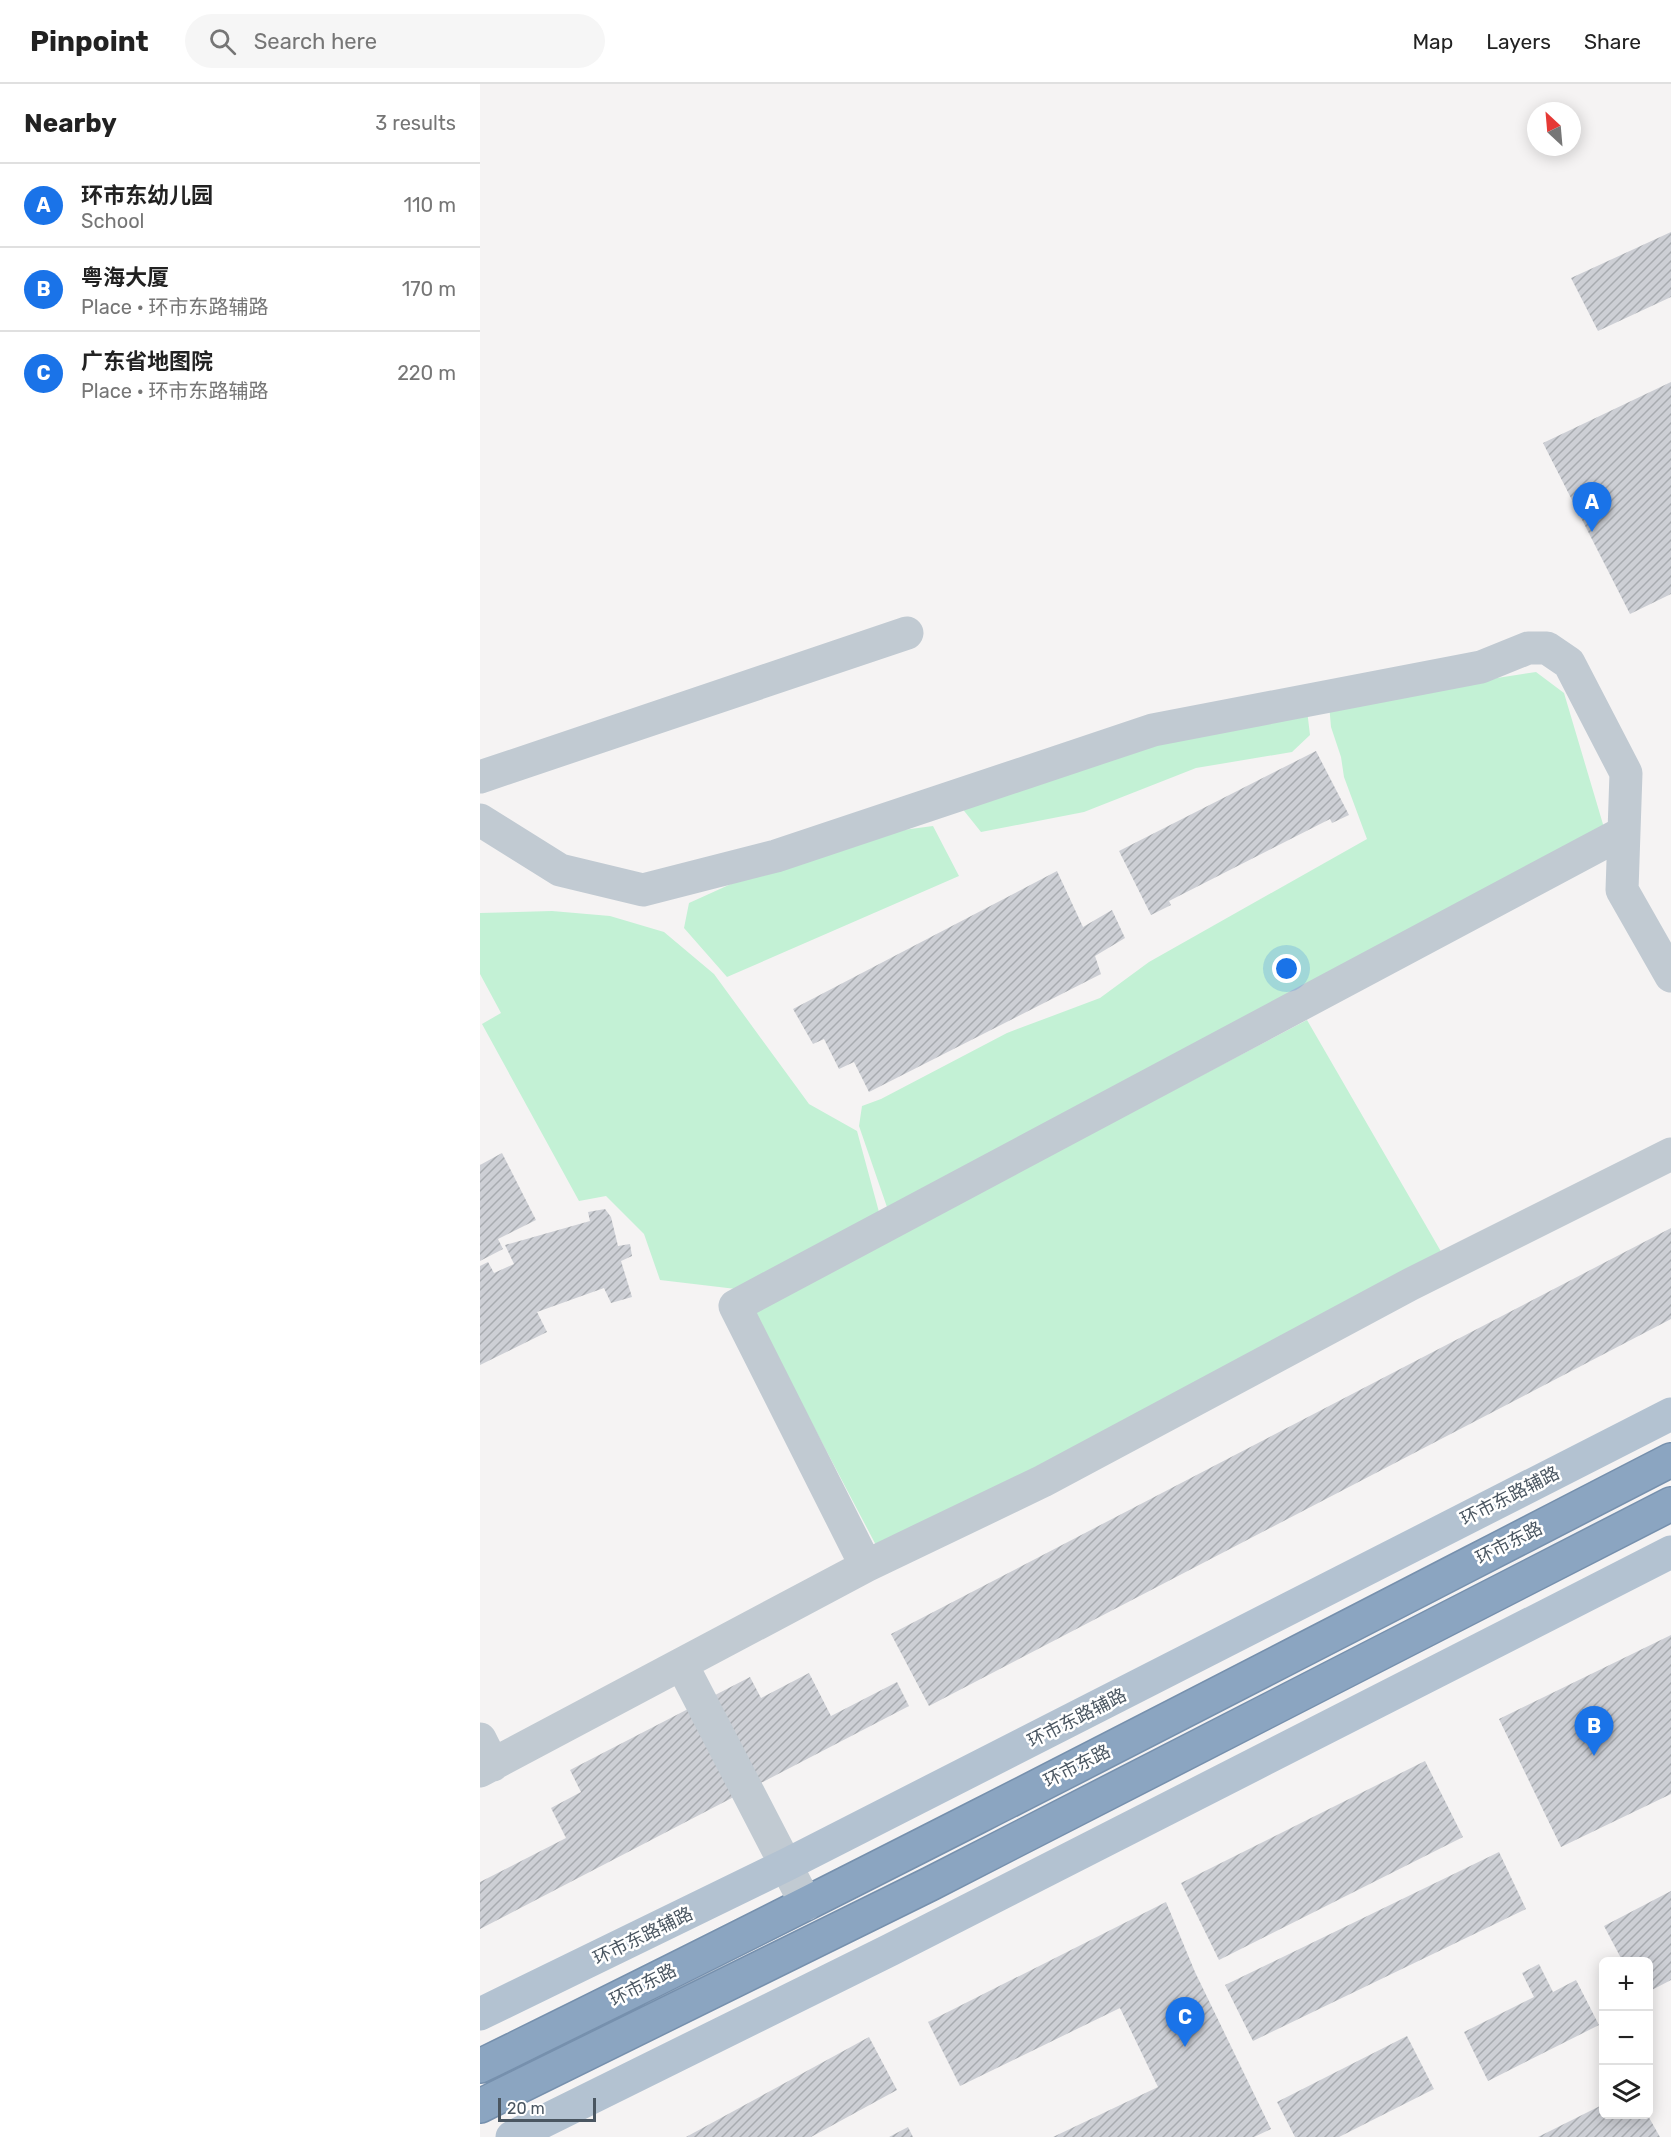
<!DOCTYPE html>
<html lang="en">
<head>
<meta charset="utf-8">
<style>
	:root { --surface:#fff; --page:#f6f6f6; --text:#222; --muted:#767676; --line:#e0e0e0; --accent:#1a73e8 }
	body { margin:0; font-family:Rubik,"Noto Sans SC",sans-serif; background:var(--page); color:var(--text) }
	.controls { position:absolute; right:18px; bottom:18px; display:grid; overflow:hidden; border-radius:9px; box-shadow:0 3px 15px #0003 }
	.controls button { width:54px; height:54px; display:grid; place-items:center; padding:0; border:0; border-bottom:2px solid var(--line); background:var(--surface); color:var(--text); font:30px sans-serif }
	.compass { position:absolute; left:1047px; top:18px; width:54px; height:54px; border-radius:50%; background:var(--surface); box-shadow:0 3px 15px #0003; rotate:334deg }
	.scale { position:absolute; left:18px; bottom:15px; width:98px; box-sizing:border-box; padding-left:6px; border:3px solid #4a5661; border-top:0; font-size:16px; line-height:21px; white-space:nowrap; color:#4a5661; -webkit-text-stroke:4px #fff; paint-order:stroke }
	.you { position:absolute; left:807px; top:885px; width:21px; height:21px; margin:-15px; border:4px solid #fff; border-radius:50%; background:#1a73e8; box-shadow:0 0 0 9px #1a73e833 }
	.badge { display:grid; place-items:center; width:39px; height:39px; border-radius:50%; background:var(--accent); color:#fff; font-size:20px; font-weight:700 }
	.pin { position:absolute; translate:-50% -50px; filter:drop-shadow(0 2px 3px #0008) }
	.pin::after { content:''; position:absolute; top:32px; width:21px; height:18px; background:inherit; clip-path:polygon(0 0,100% 0,50% 100%) }
	.list { margin:0; padding:0; list-style:none }
	h2 { display:flex; justify-content:space-between; align-items:center; height:78px; margin:0; padding:0 24px; font-size:26px }
	h2 small { font-size:20px; font-weight:400; color:var(--muted) }
	.list li { display:grid; grid-template-columns:39px 1fr auto; gap:18px; align-items:center; box-sizing:border-box; height:84px; padding:0 24px; border-top:2px solid var(--line) }
	.list b { display:block; font-size:22px; white-space:nowrap }
	.list p { margin:0; font-size:20px; white-space:nowrap; color:var(--muted) }
	.list em { font-size:20px; font-style:normal; color:var(--muted) }
	.icon { flex:none; width:33px; height:33px; fill:none; stroke:currentColor; stroke-width:2; stroke-linecap:round; stroke-linejoin:round }
	.map { position:relative; flex:none; width:1191px; height:2053px; overflow:hidden }
	header { display:flex; align-items:center; gap:36px; box-sizing:border-box; height:84px; padding:0 30px; background:var(--surface); border-bottom:2px solid var(--line) }
	header strong { font-size:28px }
	nav { display:flex; gap:33px; margin-inline-start:auto; font-size:21px }
	.search { width:420px; height:54px; background:var(--page); display:flex; align-items:center; gap:15px; box-sizing:border-box; padding:0 21px; border-radius:33px; color:var(--muted); font-size:22px }
	main { display:flex }
	aside { flex:1; background:var(--surface) }
	.map>svg:first-child { display:block }
	.grass { fill:#c3f1d5 }
	.building { fill:url(#building-hatch) }
	.lines { fill:none; stroke-linecap:round; stroke-linejoin:round }
	.highway-casing { stroke:#7690ad; stroke-width:36 }
	.minor { stroke:#c1cad2; stroke-width:33 }
	.major { stroke:#b3c2d1; stroke-width:33 }
	.highway { stroke:#8ba5c1; stroke-width:33 }
	.labels { text-anchor:middle; dominant-baseline:central; stroke-width:5; stroke-linejoin:round; paint-order:stroke }
	.street-label { font-size:18px; fill:#4a5661; stroke:#fff }
</style>
</head>
<body>
<header>
<strong>Pinpoint</strong>
<div class="search"><svg class="icon" aria-label="search" viewBox="0 0 24 24"><circle cx="10" cy="10" r="6"/><path d="M15 15l6 6"/></svg>Search here</div>
<nav><a>Map</a><a>Layers</a><a>Share</a></nav>
</header>
<main>
<aside>
<h2>Nearby<small>3 results</small></h2>
<ul class="list">
<li><span class="badge">A</span><div><b>环市东幼儿园</b><p>School</p></div><em>110 m</em></li>
<li><span class="badge">B</span><div><b>粤海大厦</b><p>Place · 环市东路辅路</p></div><em>170 m</em></li>
<li><span class="badge">C</span><div><b>广东省地图院</b><p>Place · 环市东路辅路</p></div><em>220 m</em></li>
</ul>
</aside>
<div class="map">
<svg width="1191" height="2053" viewBox="0 0 1191 2053">
	<defs>
		<pattern id="building-hatch" width="6" height="6" patternUnits="userSpaceOnUse" patternTransform="scale(1.5)"><rect width="6" height="6" fill="#cdcfd5"/><path d="M-1 1l2-2M0 6l6-6M5 7l2-2" fill="none" stroke="#a8abb0"/></pattern>
	</defs>
	<rect width="100%" height="100%" fill="#f5f3f3"/>
	<path class="grass" d="M1056 588 1084 609 1125 747 408 1126 379 1042 382 1022 401 1015 527 949 620 914 669 878 887 755 864 693 861 673 851 643 849 620Z
		M827 626 830 651 812 668 716 684 604 728 501 748 481 723 674 655Z
		M453 742 479 792 247 893 204 844 209 819 251 800 393 750Z
		M72 827 130 832 184 848 234 890 329 1020 377 1047 399 1128 256 1205 180 1196 164 1150 126 1112 99 1117 2 940 21 929 0 890V829Z
		M827 936 963 1171 398 1465 273 1227Z"/>
	<path class="building" d="M1191 148V213L1118 247 1091 194Z
		M1191 298V510L1150 530 1063 359Z
		M836 667 869 731 852 739 850 735 689 817 691 821 671 831 639 767Z
		M577 787 603 843 632 826 645 854 615 872 621 890 389 1008 374 978 359 985 344 955 333 960 313 925Z
		M22 1069 56 1136 18 1155 23 1165 0 1177V1081Z
		M125 1125 131 1133 138 1162 150 1160 152 1172 141 1177 152 1213 131 1219 124 1204 57 1228 67 1248 0 1281V1182L8 1178 14 1189 34 1180 25 1161 110 1137 108 1128Z
		M1191 1144V1235L449 1622 411 1550Z
		M1191 1551V1710L1081 1763 1019 1635Z
		M329 1589 351 1632 417 1598 429 1622 0 1845V1798L86 1754 71 1724 101 1708 90 1686 270 1593 281 1614Z
		M945 1677 983 1753 739 1876 701 1799Z
		M1019 1768 1046 1825 773 1957 745 1901Z
		M1191 1807V1896L1168 1908V1878H1143L1124 1842Z
		M686 1818 715 1888 791 2045 774 2053H573L678 2003 640 1924 480 2002 448 1938Z
		M1059 1880 1073 1908 1096 1896 1119 1941 1008 1997 984 1948 1054 1913 1042 1889Z
		M927 1952 954 2005 859 2053H815L797 2018Z
		M389 1953 417 2006 331 2053H206Z
		M1124 2020V2030H1167L1180 2053H1058Z
		M428 2043 433 2053H409Z"/>
	<g class="lines">
		<g class="highway-casing">
			<path id="highway" d="M0 1982C400 1786 795 1580 1191 1376
				M0 2022 450 1800 1191 1420"/>
		</g>
		<path class="minor" d="M0 693 427 549
			M0 736 80 786 163 806 296 772 673 646 1001 583 1048 564H1067L1089 579 1146 689 1142 806 1191 892
			M386 1482 563 1397 931 1200 1191 1070
			M202 1581 326 1820
			M0 1655 13 1681
			M0 1687 386 1482 255 1222 1144 748"/>
		<path class="major" d="M0 1930 306 1781 1191 1330
			M32 2053 410 1866 1191 1468"/>
		<use href="#highway" class="highway"/>
	</g>
	<g class="labels">
		<g class="street-label">
			<text transform="translate(1030 1412) rotate(-27)">环市东路辅路</text>
			<text transform="translate(1029 1459) rotate(-27)">环市东路</text>
			<text transform="translate(597 1634) rotate(-27)">环市东路辅路</text>
			<text transform="translate(597 1682) rotate(-27)">环市东路</text>
			<text transform="translate(163 1852) rotate(-26)">环市东路辅路</text>
			<text transform="translate(163 1901) rotate(-27)">环市东路</text>
		</g>
	</g>
</svg>
<div class="controls">
<button>+</button>
<button>−</button>
<button><svg class="icon" aria-label="layers" viewBox="0 0 24 24"><path d="M12 4l9 5-9 5-9-5zM3 14l9 5 9-5"/></svg></button>
</div>
<svg class="compass" viewBox="-18 -18 36 36"><path d="M0-13l5 13h-10z" fill="#e53935"/><path d="M0 13l5-13h-10z" fill="#767676"/></svg>
<div class="scale">20 m</div>
<div class="you"></div>
<div class="pin badge" style="left:1112px;top:448px">A</div>
<div class="pin badge" style="left:1114px;top:1672px">B</div>
<div class="pin badge" style="left:705px;top:1963px">C</div>
</div>
</main>
</body>
</html>
